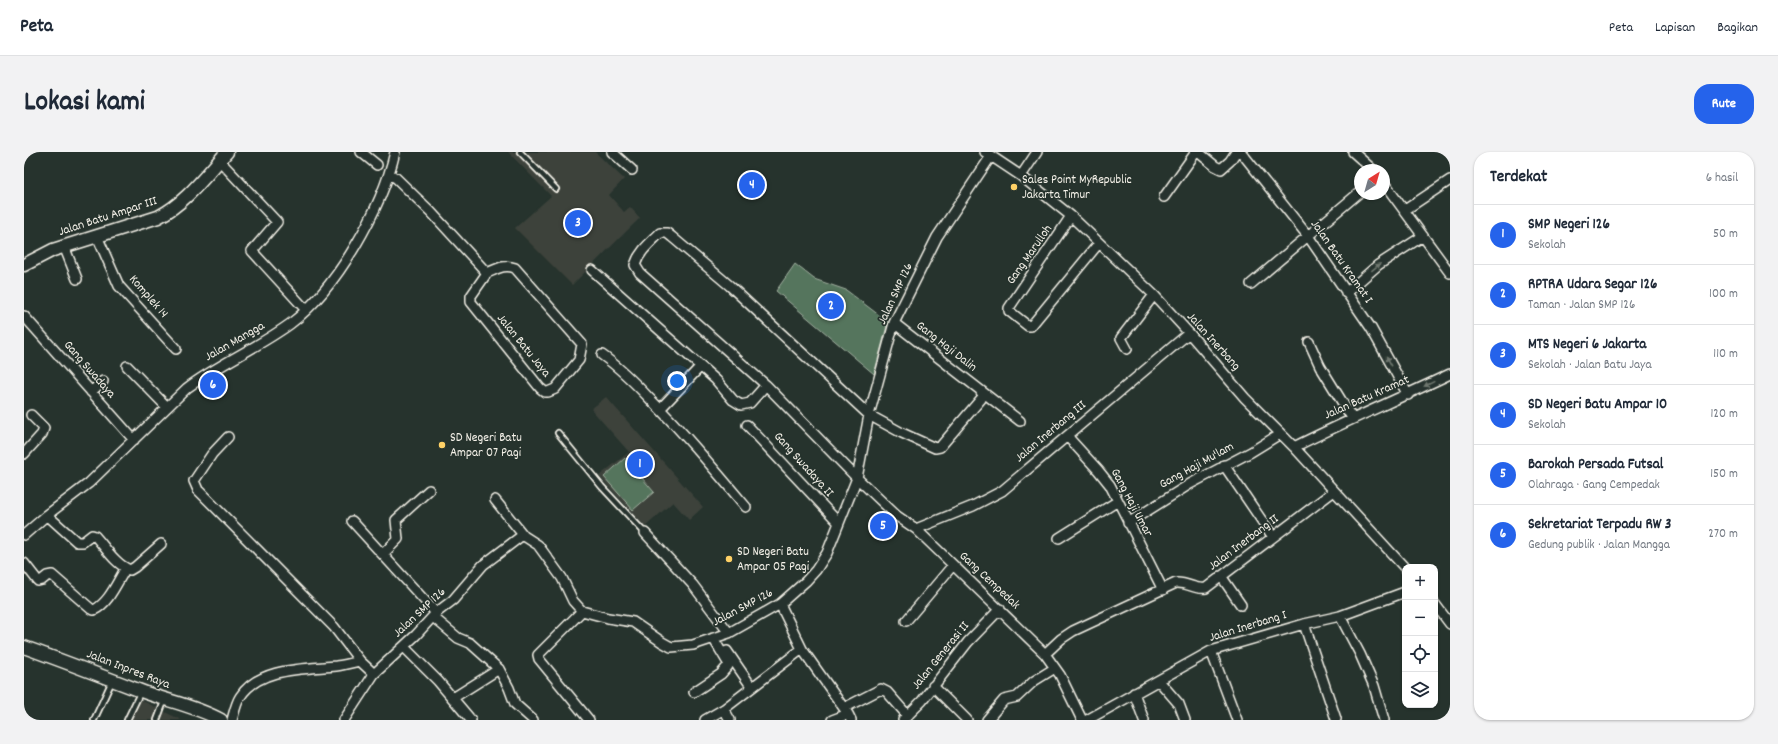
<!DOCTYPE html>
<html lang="id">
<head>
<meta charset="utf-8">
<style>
	:root { --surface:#fff; --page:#f2f2f3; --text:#1f2937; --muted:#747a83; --line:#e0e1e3; --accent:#2563eb }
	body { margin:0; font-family:Dekko,sans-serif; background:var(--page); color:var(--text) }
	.controls { position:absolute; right:12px; bottom:12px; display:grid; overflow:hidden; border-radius:8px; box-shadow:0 1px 3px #0004 }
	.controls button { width:36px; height:36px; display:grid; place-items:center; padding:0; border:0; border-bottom:1px solid var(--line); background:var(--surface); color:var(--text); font:20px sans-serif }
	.compass { position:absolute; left:1330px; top:12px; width:36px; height:36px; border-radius:50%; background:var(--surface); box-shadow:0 1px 3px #0004; rotate:37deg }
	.you { position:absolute; left:653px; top:229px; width:14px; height:14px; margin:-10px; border:3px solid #fff; border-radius:50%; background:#1a73e8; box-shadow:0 0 0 6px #1a73e833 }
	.badge { display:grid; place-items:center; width:26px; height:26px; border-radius:50%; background:var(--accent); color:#fff; font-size:13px; font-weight:700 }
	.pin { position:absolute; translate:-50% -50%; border:2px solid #fff; box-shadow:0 1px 4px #0006 }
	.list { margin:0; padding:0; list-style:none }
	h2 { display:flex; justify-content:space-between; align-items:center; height:52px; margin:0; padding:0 16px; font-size:17px }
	h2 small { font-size:13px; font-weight:400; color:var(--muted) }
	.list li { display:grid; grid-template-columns:26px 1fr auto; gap:12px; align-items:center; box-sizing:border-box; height:60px; padding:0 16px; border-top:1px solid var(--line) }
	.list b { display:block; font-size:15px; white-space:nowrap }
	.list p { margin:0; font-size:13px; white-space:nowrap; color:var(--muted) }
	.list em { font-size:13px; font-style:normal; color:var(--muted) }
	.icon { flex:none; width:22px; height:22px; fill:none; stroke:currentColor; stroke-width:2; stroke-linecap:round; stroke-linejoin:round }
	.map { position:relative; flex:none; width:1426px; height:568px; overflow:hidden; border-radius:16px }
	header { display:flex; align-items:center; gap:24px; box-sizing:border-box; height:56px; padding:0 20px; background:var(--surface); border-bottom:1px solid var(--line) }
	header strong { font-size:19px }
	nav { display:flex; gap:22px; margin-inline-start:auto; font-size:14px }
	.intro { display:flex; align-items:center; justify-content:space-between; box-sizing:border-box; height:96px; padding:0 24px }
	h1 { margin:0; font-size:28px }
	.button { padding:10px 18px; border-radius:16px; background:var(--accent); color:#fff; font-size:14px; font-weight:700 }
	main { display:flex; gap:24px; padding:0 24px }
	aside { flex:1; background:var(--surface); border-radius:16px; box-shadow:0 1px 3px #0004 }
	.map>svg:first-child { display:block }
	.built { fill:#3c423b }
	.green { fill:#54745d; stroke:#a4b2a2 }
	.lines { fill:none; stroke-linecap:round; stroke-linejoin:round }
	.lane-casing { stroke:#f4f1e8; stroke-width:8 }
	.street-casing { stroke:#f4f1e8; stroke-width:12 }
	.secondary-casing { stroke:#f4f1e8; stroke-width:15 }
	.lane { stroke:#26332d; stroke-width:4.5 }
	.street { stroke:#26332d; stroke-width:9 }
	.secondary { stroke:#26332d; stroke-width:12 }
	.oneway { fill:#6e766e }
	.poi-dot { fill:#ffd166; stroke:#26332d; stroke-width:1.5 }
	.labels { text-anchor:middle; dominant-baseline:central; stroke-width:3.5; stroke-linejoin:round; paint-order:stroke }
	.poi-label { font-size:13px; fill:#f4f1e8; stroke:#26332d; text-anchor:start }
	.street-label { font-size:13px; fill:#f4f1e8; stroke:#26332d }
</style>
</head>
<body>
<header>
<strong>Peta</strong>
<nav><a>Peta</a><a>Lapisan</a><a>Bagikan</a></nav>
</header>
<div class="intro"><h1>Lokasi kami</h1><a class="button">Rute</a></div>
<main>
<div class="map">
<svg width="1426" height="568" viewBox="0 0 1426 568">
	<rect width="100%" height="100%" fill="#26332d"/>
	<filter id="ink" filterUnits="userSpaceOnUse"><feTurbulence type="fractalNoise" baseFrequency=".025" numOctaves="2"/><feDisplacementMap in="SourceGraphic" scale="8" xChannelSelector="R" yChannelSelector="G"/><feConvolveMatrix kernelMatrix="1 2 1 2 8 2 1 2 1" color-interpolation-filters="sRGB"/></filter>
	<g filter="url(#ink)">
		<path class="built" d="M484 0H571L600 27 585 43 600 60 606 55 616 66 548 133 491 76 527 44Z
			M582 245 679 355 665 368 649 350 621 375 575 324 605 300 567 257Z
			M115 547 157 568H105Z"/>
		<path class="green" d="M771 112 790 127 822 138 864 170 850 222 752 139Z
			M601 306 630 340 609 358 580 325Z"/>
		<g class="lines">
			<g class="lane-casing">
				<path id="lane" d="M496 0 532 37
					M534 281 578 335 621 381
					M70 568 88 529
					M103 568 117 539
					M133 568 141 547"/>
			</g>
			<g class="street-casing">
				<path id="street" d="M337 0 353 13
					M588 0 608 18
					M961 0 997 24 1047 64 1130 143 1165 181 1221 246 1270 295 1381 416
					M1174 0 1191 14 1197 17 1206 9 1212 0
					M1217 0 1284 84 1347 176 1384 243
					M1329 0 1349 18
					M195 8 253 70 228 99 282 158
					M365 22 372 26 407 60 463 121 447 144V150L516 236 521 240H524L531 237 555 208 558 192 491 116C480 112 473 117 463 121
					M997 24 1013 0
					M1360 31 1426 121
					M1140 45 1172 0
					M1381 58 1426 28
					M1047 64 985 156V159L1004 174H1007L1075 91
					M73 84 95 134 152 197
					M40 94 53 127
					M568 118 692 228 709 248 717 253 726 251 742 233 616 121 611 113C615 100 626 91 636 81H643L648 85 706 134 845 263 878 281 911 296 916 295 957 247 959 243 957 240
					M1227 132 1336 40
					M1322 141 1354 113 1399 84
					M0 164 110 288
					M870 171 996 269
					M1285 190 1296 214 1328 266
					M1103 197 1097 186 1130 143
					M578 203C596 216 611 231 626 247 660 281 691 318 722 355
					M103 214 143 255
					M742 233 833 326 873 364 892 377 1021 502 1036 523 1058 568
					M67 240 79 229
					M636 257 676 215
					M723 273 815 371
					M1043 284 1074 318 1086 333 1139 438
					M204 285 188 302 170 329 174 338 310 475 336 509 350 522
					M1270 295C1322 269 1374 247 1426 222
					M0 302 18 282 20 276 7 263
					M1200 313 1249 385
					M471 348 500 384
					M23 363 53 390H59L68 383 71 384C81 395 92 413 106 418L111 415 137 392
					M328 369 412 461
					M1104 371 1166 332 1227 300 1256 282
					M892 377 949 354 978 339 1165 181
					M621 381 669 433 705 481
					M0 383 23 363 65 331 163 236C195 212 233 196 266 172 313 137 358 56 371 0
					M1035 386 1094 349
					M359 402 374 387 372 368 405 338
					M0 411 14 429 18 428 23 424 28 423 67 457 70 458C85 451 93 430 102 416
					M1197 424 1217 453
					M756 452 778 497 824 562 827 568
					M1411 452 1426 472
					M558 459 514 503 515 507 565 568
					M1316 464 1336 502 1350 534 1360 568
					M409 465 434 486 446 491 475 517 485 536 491 552 509 568
					M882 469 929 413
					M1280 472 1312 567
					M380 495 414 529 447 568
					M703 499 725 531
					M1187 499 1213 568
					M1021 502 1037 487 1049 479 1152 431C1163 430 1171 438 1182 436L1310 339
					M1135 529 1155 552 1161 568
					M909 534 943 568
					M670 540 697 522 704 514V511L689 486
					M1110 541 1120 568
					M429 546 475 517
					M820 556 857 537 863 540 884 564
					M700 557 706 568
					M208 568C210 561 212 551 216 545 235 515 281 517 312 514 320 513 328 511 336 509
					M320 568 350 522 392 483 412 461 429 448 459 413 496 385 500 384 514 393 538 426 549 449 558 459 584 466 609 470 638 490 647 495 669 493 705 481 756 452 782 429 792 418 803 401 833 326 845 263 870 171 913 85 967 4
					M681 568 700 557 778 497
					M808 568 824 562
					M879 568 898 549 944 490 976 457
					M963 568 980 548 993 545 1010 529 1031 516
					M1063 568 1187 499 1280 472 1316 464 1381 440"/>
			</g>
			<g class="secondary-casing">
				<path id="secondary" d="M0 113 29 98 134 65C162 51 182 23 203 0
					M0 495C39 509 78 524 117 539 143 549 172 554 197 568"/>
			</g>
			<use href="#lane" class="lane"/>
			<use href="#street" class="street"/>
			<use href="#secondary" class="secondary"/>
		</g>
		<defs><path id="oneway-solid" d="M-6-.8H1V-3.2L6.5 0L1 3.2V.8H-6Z"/></defs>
		<g class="oneway">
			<use href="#oneway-solid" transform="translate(1352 115) rotate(-39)"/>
			<use href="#oneway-solid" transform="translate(1365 209) rotate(-119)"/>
			<use href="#oneway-solid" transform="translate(1405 232) rotate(154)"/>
		</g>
	</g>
	<g class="poi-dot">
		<circle cx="990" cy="35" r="4"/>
		<circle cx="418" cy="293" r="4"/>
		<circle cx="705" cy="407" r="4"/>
	</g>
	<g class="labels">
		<g class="poi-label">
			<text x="998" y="28">Sales Point MyRepublic<tspan x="998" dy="15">Jakarta Timur</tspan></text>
			<text x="426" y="286">SD Negeri Batu<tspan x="426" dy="15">Ampar 07 Pagi</tspan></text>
			<text x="713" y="400">SD Negeri Batu<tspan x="713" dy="15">Ampar 05 Pagi</tspan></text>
		</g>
		<g class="street-label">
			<text transform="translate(84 65) rotate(-18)">Jalan Batu Ampar III</text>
			<text transform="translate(1006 103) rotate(-55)">Gang Marulloh</text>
			<text transform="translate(1317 110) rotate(55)">Jalan Batu Kramat I</text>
			<text transform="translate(872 142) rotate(-65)">Jalan SMP 126</text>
			<text transform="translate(124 145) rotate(49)">Komplek 14</text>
			<text transform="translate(211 190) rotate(-30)">Jalan Mangga</text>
			<text transform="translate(1189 190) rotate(48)">Jalan Inerbang</text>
			<text transform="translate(499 194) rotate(51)">Jalan Batu Jaya</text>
			<text transform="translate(922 195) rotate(38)">Gang Haji Dalin</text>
			<text transform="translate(65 218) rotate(49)">Gang Swadaya</text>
			<text transform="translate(1343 246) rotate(-24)">Jalan Batu Kramat</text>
			<text transform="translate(1027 280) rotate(-40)">Jalan Inerbang III</text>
			<text transform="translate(779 313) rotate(48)">Gang Swadaya II</text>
			<text transform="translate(1173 314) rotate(-29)">Gang Haji Mu'lam</text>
			<text transform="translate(1107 351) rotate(62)">Gang Haji Umar</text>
			<text transform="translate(1220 391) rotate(-37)">Jalan Inerbang II</text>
			<text transform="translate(965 429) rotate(43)">Gang Cempedak</text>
			<text transform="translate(719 456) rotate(-28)">Jalan SMP 126</text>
			<text transform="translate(396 461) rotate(-43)">Jalan SMP 126</text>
			<text transform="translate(1224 475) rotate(-17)">Jalan Inerbang I</text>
			<text transform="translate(917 504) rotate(-51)">Jalan Generasi II</text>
			<text transform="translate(104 518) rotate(21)">Jalan Inpres Raya</text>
		</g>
	</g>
</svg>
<div class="controls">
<button>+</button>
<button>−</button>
<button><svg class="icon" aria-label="locate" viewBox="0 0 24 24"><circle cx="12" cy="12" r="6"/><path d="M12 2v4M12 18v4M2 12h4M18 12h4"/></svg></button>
<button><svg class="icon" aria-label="layers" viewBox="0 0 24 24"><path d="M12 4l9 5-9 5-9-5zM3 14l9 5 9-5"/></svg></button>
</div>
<svg class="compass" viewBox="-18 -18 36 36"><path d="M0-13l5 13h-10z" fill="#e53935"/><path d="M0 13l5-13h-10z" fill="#747a83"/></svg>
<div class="you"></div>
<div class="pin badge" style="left:616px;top:312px">1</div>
<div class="pin badge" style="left:807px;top:154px">2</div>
<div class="pin badge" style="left:554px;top:71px">3</div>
<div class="pin badge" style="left:728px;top:33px">4</div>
<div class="pin badge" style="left:859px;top:374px">5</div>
<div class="pin badge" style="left:189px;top:233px">6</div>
</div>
<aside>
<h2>Terdekat<small>6 hasil</small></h2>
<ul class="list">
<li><span class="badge">1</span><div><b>SMP Negeri 126</b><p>Sekolah</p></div><em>50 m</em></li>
<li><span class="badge">2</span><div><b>RPTRA Udara Segar 126</b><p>Taman · Jalan SMP 126</p></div><em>100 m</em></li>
<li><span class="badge">3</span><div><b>MTS Negeri 6 Jakarta</b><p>Sekolah · Jalan Batu Jaya</p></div><em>110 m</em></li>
<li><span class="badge">4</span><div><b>SD Negeri Batu Ampar 10</b><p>Sekolah</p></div><em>120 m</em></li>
<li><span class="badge">5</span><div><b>Barokah Persada Futsal</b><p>Olahraga · Gang Cempedak</p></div><em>150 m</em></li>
<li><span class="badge">6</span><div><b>Sekretariat Terpadu RW 3</b><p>Gedung publik · Jalan Mangga</p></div><em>270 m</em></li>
</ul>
</aside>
</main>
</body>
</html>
